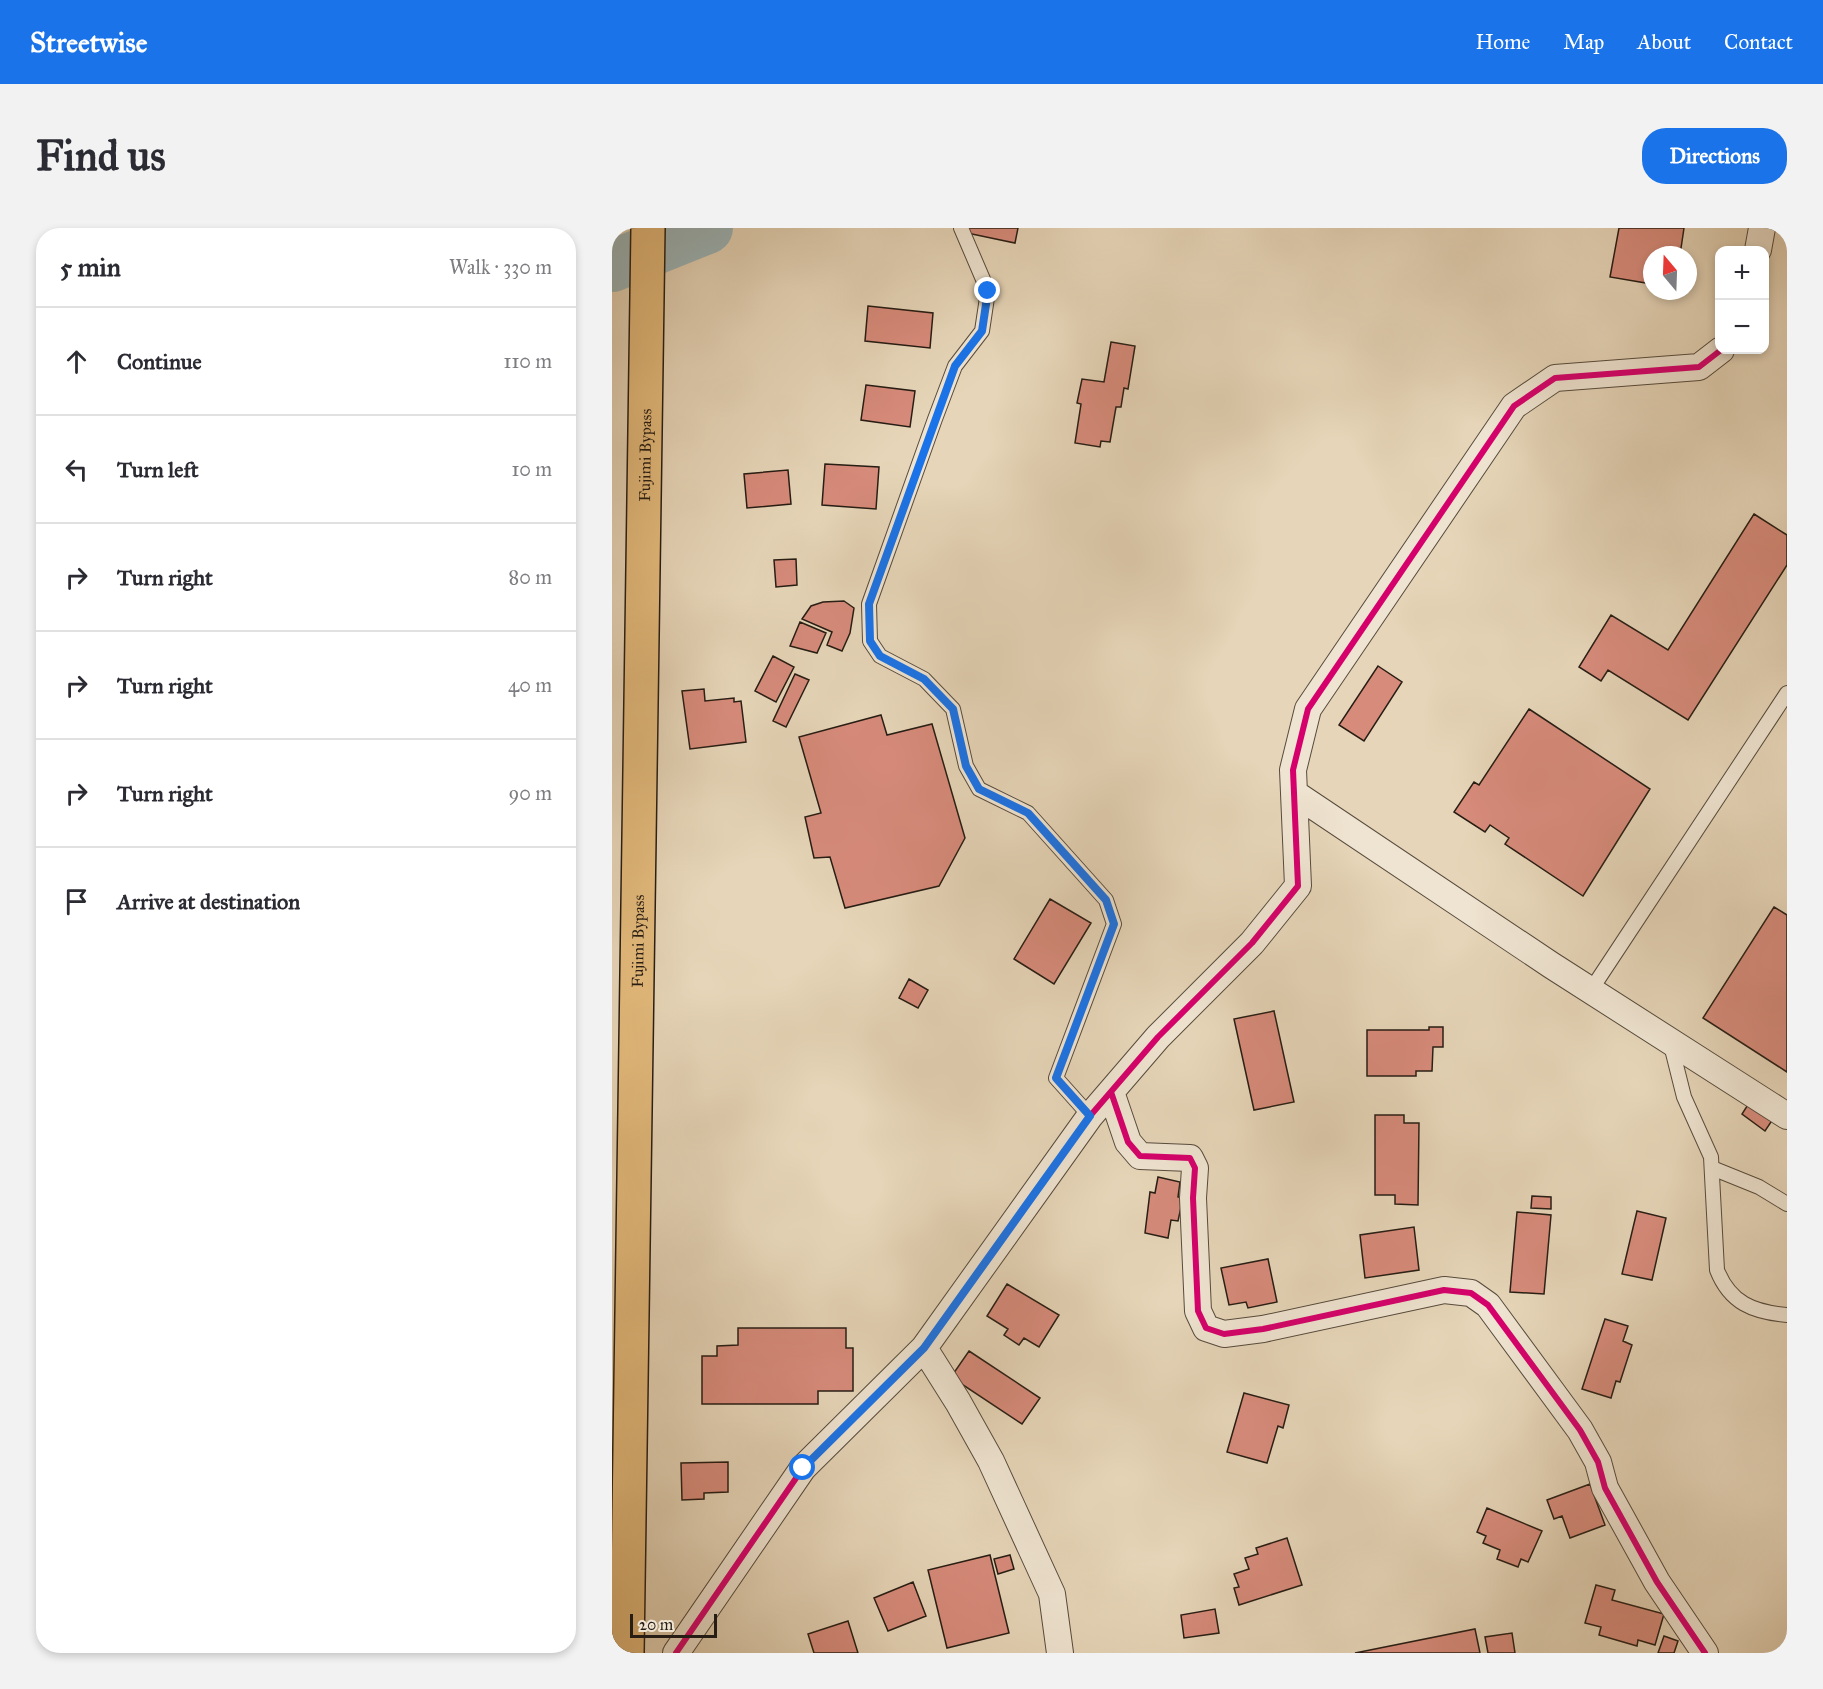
<!DOCTYPE html>
<html lang="en">
<head>
<meta charset="utf-8">
<style>
	:root { --surface:#fff; --page:#f2f2f3; --text:#2b2b33; --muted:#7c7c81; --line:#e1e1e2; --accent:#1a73e8 }
	body { margin:0; font-family:"IM FELL Great Primer",serif; background:var(--page); color:var(--text) }
	.controls { position:absolute; right:18px; top:18px; display:grid; overflow:hidden; border-radius:12px; box-shadow:0 3px 9px #0003 }
	.controls button { width:54px; height:54px; display:grid; place-items:center; padding:0; border:0; border-bottom:2px solid var(--line); background:var(--surface); color:var(--text); font:30px sans-serif }
	.compass { position:absolute; left:1031px; top:18px; width:54px; height:54px; border-radius:50%; background:var(--surface); box-shadow:0 3px 9px #0003; rotate:341deg }
	.scale { position:absolute; left:18px; bottom:15px; width:87px; box-sizing:border-box; padding-left:6px; border:3px solid #271d14; border-top:0; font-size:16px; line-height:21px; white-space:nowrap; color:#271d14; -webkit-text-stroke:4px #efe4d1; paint-order:stroke }
	.stop { position:absolute; width:18px; height:18px; margin:-14px; border:4px solid #1a73e8; border-radius:50%; background:#fff }
	.stop.end { background:#1a73e8; border-color:#fff; box-shadow:0 2px 6px #0008 }
	.list { margin:0; padding:0; list-style:none }
	h2 { display:flex; justify-content:space-between; align-items:center; height:78px; margin:0; padding:0 24px; font-size:26px }
	h2 small { font-size:20px; font-weight:400; color:var(--muted) }
	.list li { display:grid; grid-template-columns:39px 1fr auto; gap:18px; align-items:center; box-sizing:border-box; height:108px; padding:0 24px; border-top:2px solid var(--line) }
	.list b { display:block; font-size:22px; white-space:nowrap }
	.list em { font-size:20px; font-style:normal; color:var(--muted) }
	.icon { flex:none; width:33px; height:33px; fill:none; stroke:currentColor; stroke-width:2; stroke-linecap:round; stroke-linejoin:round }
	.map { position:relative; flex:none; width:1175px; height:1425px; overflow:hidden; border-radius:24px }
	header { display:flex; align-items:center; gap:36px; box-sizing:border-box; height:84px; padding:0 30px; background:var(--accent); color:#fff }
	header strong { font-size:28px }
	nav { display:flex; gap:33px; margin-inline-start:auto; font-size:21px }
	.intro { display:flex; align-items:center; justify-content:space-between; box-sizing:border-box; height:144px; padding:0 36px }
	h1 { margin:0; font-size:42px }
	.button { padding:15px 27px; border-radius:24px; background:var(--accent); color:#fff; font-size:21px; font-weight:700 }
	main { display:flex; gap:36px; padding:0 36px }
	aside { flex:1; background:var(--surface); border-radius:24px; box-shadow:0 3px 9px #0003 }
	.map>svg:first-child { display:block }
	.lines { fill:none; stroke-linecap:round; stroke-linejoin:round }
	.river { stroke:#9cb6ba; stroke-width:52 }
	.building { fill:#d78b7b; stroke:#271d14; stroke-width:1.5 }
	.service-casing { stroke:#574b3d; stroke-width:16 }
	.minor-casing { stroke:#574b3d; stroke-width:28 }
	.trunk-casing { stroke:#271d14; stroke-width:36 }
	.service { stroke:#efe4d1; stroke-width:14 }
	.minor { stroke:#efe4d1; stroke-width:26 }
	.trunk { stroke:#e3ba7c; stroke-width:33 }
	.cycleway-casing { stroke:#efe4d1; stroke-width:10 }
	.cycleway { stroke:#d6006c; stroke-width:6 }
	.route { stroke:#1a73e8; stroke-width:8 }
	.labels { text-anchor:middle; dominant-baseline:central; stroke-width:4.5; stroke-linejoin:round; paint-order:stroke }
	.street-label { font-size:16px; fill:#271d14; stroke:#efe4d1 }
</style>
</head>
<body>
<header>
<strong>Streetwise</strong>
<nav><a>Home</a><a>Map</a><a>About</a><a>Contact</a></nav>
</header>
<div class="intro"><h1>Find us</h1><a class="button">Directions</a></div>
<main>
<aside>
<h2>5 min<small>Walk · 330 m</small></h2>
<ul class="list">
<li><svg class="icon" aria-label="ahead" viewBox="0 0 24 24"><path d="M12 20V5M6 11l6-6 6 6"/></svg><div><b>Continue</b></div><em>110 m</em></li>
<li><svg class="icon" aria-label="left" viewBox="0 0 24 24"><path d="M17 20v-9H6M10 6l-5 5 5 5"/></svg><div><b>Turn left</b></div><em>10 m</em></li>
<li><svg class="icon" aria-label="right" viewBox="0 0 24 24"><path d="M7 20v-9h11M14 6l5 5-5 5"/></svg><div><b>Turn right</b></div><em>80 m</em></li>
<li><svg class="icon" aria-label="right" viewBox="0 0 24 24"><path d="M7 20v-9h11M14 6l5 5-5 5"/></svg><div><b>Turn right</b></div><em>40 m</em></li>
<li><svg class="icon" aria-label="right" viewBox="0 0 24 24"><path d="M7 20v-9h11M14 6l5 5-5 5"/></svg><div><b>Turn right</b></div><em>90 m</em></li>
<li><svg class="icon" aria-label="arrive" viewBox="0 0 24 24"><path d="M6 21V4h12l-3 4 3 4H6"/></svg><div><b>Arrive at destination</b></div></li>
</ul>
</aside>
<div class="map">
<svg width="1175" height="1425" viewBox="0 0 1175 1425">
	<rect width="100%" height="100%" fill="#e6d5b8"/>
	<filter id="stains"><feTurbulence type="fractalNoise" baseFrequency=".00333" numOctaves="4"/><feColorMatrix values="0 0 0 0 .2 0 0 0 0 .09 0 0 0 0 .02 0 0 0 .5 -.17"/></filter>
	<radialGradient id="worn" r=".72"><stop offset=".6" stop-color="#630" stop-opacity="0"/><stop offset="1" stop-color="#630" stop-opacity=".3"/></radialGradient>
	<g class="lines">
		<path class="river" d="M0 38 95 0"/>
	</g>
	<path class="building" d="M357 0H406L403 15 355 5Z
		M1007 0H1072L1068 27H1040V56L998 49Z
		M256 78 321 85 318 120 253 113Z
		M499 114 523 118 516 161 512 160 509 179H504L498 214 489 213 488 219 463 215 469 176 465 175 470 151 492 154Z
		M254 157 303 163 298 199 249 192Z
		M213 236 267 239 264 281 210 277Z
		M176 242 179 276 135 280 132 246Z
		M1142 286 1175 307V337L1076 492 996 442 989 453 967 439 999 387 1056 422Z
		M184 331 185 357 164 359 162 332Z
		M232 373 242 380 238 405 230 423 215 417 220 404 190 391 199 378 211 374Z
		M188 394 214 405 205 425 178 418Z
		M161 428 182 439 164 474 143 463Z
		M766 438 790 454 752 513 727 497Z
		M183 446 197 452 174 499 161 493Z
		M92 461 93 473 122 470V474L129 473 134 514 78 521 70 463Z
		M917 481 1038 561 971 668 893 616 897 610 878 597 873 604 842 584 862 554 867 557Z
		M269 487 275 507 320 496 353 610 327 658 233 680 218 629 202 630 193 589 209 585 187 509Z
		M438 671 479 695 442 756 402 731Z
		M1162 679 1175 687V844L1091 790Z
		M297 751 316 762 306 780 287 770Z
		M662 783 682 874 642 882 622 791Z
		M817 799H831V819H821L820 843H804V848H755V802H817Z
		M1137 875 1161 891 1153 903 1130 886Z
		M763 887H792V895H807L806 977 783 976V967H763Z
		M546 949 568 954 566 969 571 970 566 993 559 992 556 1010 533 1005 538 964 543 965Z
		M920 968 939 969V981L919 980Z
		M1025 983 1054 990 1040 1052 1010 1046Z
		M905 984 939 987 932 1066 898 1064Z
		M802 999 807 1042 753 1050 748 1007Z
		M656 1031 665 1074 636 1080 634 1074 617 1077 609 1040Z
		M395 1056 447 1087 427 1119 412 1110 407 1117 392 1107 396 1101 375 1088Z
		M993 1091 1016 1098 1011 1113 1020 1117 1008 1154 1004 1153 999 1170 970 1161Z
		M126 1100H234V1120H241V1163H206V1176H90V1128H105V1118L126 1117Z
		M357 1123 428 1170 410 1196 339 1149Z
		M632 1165 677 1177 671 1200 666 1198 655 1235 615 1224Z
		M116 1234V1264L92 1265V1271L70 1272 69 1235Z
		M978 1256 993 1297 958 1310 950 1288 942 1291 935 1272Z
		M875 1280 930 1303 916 1334 909 1331 906 1339 885 1331 888 1322 871 1315 874 1308 865 1304Z
		M675 1310 690 1357 627 1377 622 1360 627 1359 622 1346 637 1341 633 1330 646 1326 644 1320Z
		M378 1327 397 1405 335 1420 316 1342Z
		M398 1327 402 1341 386 1346 382 1331Z
		M301 1354 314 1388 276 1403 262 1370Z
		M984 1357 1003 1362 1000 1372 1052 1386 1043 1417 1026 1412 1025 1418 987 1407 989 1399 973 1395Z
		M603 1381 607 1405 572 1410 569 1387Z
		M236 1393 246 1425H202L196 1406Z
		M863 1401 868 1425H743Z
		M900 1405 903 1425H876L873 1409Z
		M1052 1408 1066 1413 1062 1425H1046Z"/>
	<g class="lines">
		<g class="service-casing">
			<path id="service" d="M349 0 376 63 370 103 343 138 323 191 257 376 258 413 268 428 312 451 341 481 354 538 367 561 416 585 494 672 502 696 444 850 478 888
				M979 762 1175 465
				M1058 813 1072 869 1099 929 1105 1042C1118 1075 1141 1084 1175 1087
				M1100 940 1147 959 1175 976"/>
		</g>
		<g class="minor-casing">
			<path id="minor" d="M1146 22 1150 0
				M682 565 939 737 1175 888
				M499 864 516 914 528 928 578 930 583 940 581 970 586 1083 594 1100 612 1106 651 1101 832 1062 859 1065 876 1077 968 1202 986 1234 993 1260 1045 1354 1093 1425
				M312 1120 346 1174 379 1233 440 1366 448 1425
				M64 1425 191 1240 312 1120 478 888 546 809 640 715 686 658 681 542 696 481 902 178 943 150 1087 139 1109 122"/>
		</g>
		<g class="trunk-casing">
			<g id="trunk">
				<path id="s1" d="M15 1425 36 0"/>
			</g>
		</g>
		<use href="#service" class="service"/>
		<use href="#minor" class="minor"/>
		<use href="#trunk" class="trunk"/>
		<g class="cycleway-casing">
			<path id="cycleway" d="M499 864 516 914 528 928 578 930 583 940 581 970 586 1083 594 1100 612 1106 651 1101 832 1062 859 1065 876 1077 968 1202 986 1234 993 1260 1045 1354 1093 1425
				M64 1425 191 1240 312 1120 478 888 546 809 640 715 686 658 681 542 696 481 902 178 943 150 1087 139 1109 122"/>
		</g>
		<use href="#cycleway" class="cycleway"/>
	</g>
	<g class="lines">
		<path class="route" d="M191 1240 312 1120 478 888 444 850 502 696 494 672 416 585 367 561 354 538 341 481 312 451 268 428 258 413 257 376 343 138 370 103 376 63"/>
	</g>
	<g class="labels">
		<g class="street-label">
			<text stroke="none"><textPath href="#s1" startOffset="1198">Fujimi Bypass</textPath></text>
			<text stroke="none"><textPath href="#s1" startOffset="712">Fujimi Bypass</textPath></text>
		</g>
	</g>
	<rect width="100%" height="100%" filter="url(#stains)"/>
	<rect width="100%" height="100%" fill="url(#worn)"/>
</svg>
<div class="controls">
<button>+</button>
<button>−</button>
</div>
<svg class="compass" viewBox="-18 -18 36 36"><path d="M0-13l5 13h-10z" fill="#e53935"/><path d="M0 13l5-13h-10z" fill="#7c7c81"/></svg>
<div class="scale">20 m</div>
<div class="stop" style="left:191px;top:1240px"></div>
<div class="stop end" style="left:376px;top:63px"></div>
</div>
</main>
</body>
</html>
